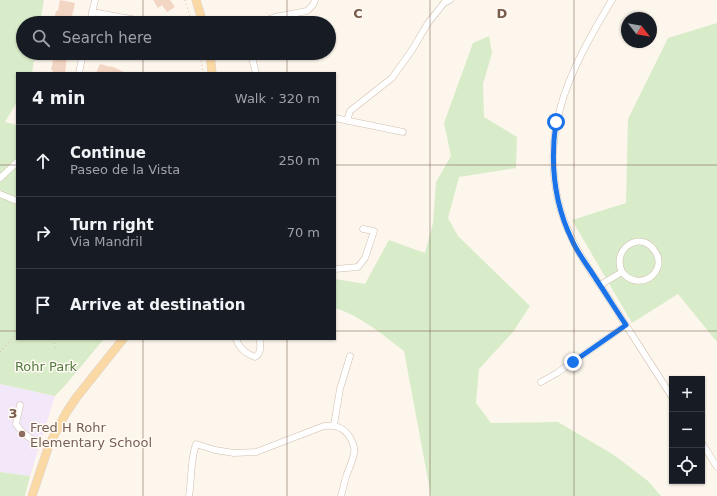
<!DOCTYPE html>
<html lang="en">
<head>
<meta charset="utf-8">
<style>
	:root { --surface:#171b24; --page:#20242c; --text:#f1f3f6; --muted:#9ea1a6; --line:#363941 }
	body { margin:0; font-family:"DejaVu Sans",sans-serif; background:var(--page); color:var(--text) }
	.controls { position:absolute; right:12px; bottom:12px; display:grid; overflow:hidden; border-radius:0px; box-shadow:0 1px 3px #0004 }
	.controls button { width:36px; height:36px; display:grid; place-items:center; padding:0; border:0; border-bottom:1px solid var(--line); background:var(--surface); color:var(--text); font:20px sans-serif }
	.compass { position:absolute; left:621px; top:12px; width:36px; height:36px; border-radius:50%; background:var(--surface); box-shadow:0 1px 3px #0004; rotate:121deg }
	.stop { position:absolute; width:12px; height:12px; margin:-9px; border:3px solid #1a73e8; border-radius:50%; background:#fff }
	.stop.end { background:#1a73e8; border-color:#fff; box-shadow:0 1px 4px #0008 }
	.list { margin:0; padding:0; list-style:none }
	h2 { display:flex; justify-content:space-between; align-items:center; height:52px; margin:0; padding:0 16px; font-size:17px }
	h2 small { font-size:13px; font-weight:400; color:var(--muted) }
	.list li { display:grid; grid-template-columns:26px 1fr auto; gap:12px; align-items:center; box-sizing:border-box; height:72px; padding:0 16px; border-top:1px solid var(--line) }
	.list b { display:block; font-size:15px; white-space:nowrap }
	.list p { margin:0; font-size:13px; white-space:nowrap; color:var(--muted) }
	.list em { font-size:13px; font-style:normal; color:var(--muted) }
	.icon { flex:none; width:22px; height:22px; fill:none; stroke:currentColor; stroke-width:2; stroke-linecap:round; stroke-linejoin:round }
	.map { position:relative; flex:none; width:717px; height:496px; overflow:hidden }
	.search { position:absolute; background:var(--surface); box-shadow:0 1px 3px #0004; left:16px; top:16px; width:320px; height:44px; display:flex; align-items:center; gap:10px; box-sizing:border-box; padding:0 14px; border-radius:22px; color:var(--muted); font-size:15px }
	.panel { position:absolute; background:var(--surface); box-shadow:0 1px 3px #0004; left:16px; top:72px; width:320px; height:268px; border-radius:0px }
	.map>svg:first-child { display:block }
	.education { fill:#f3e8fa }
	.green { fill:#d8ecc9 }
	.building { fill:#f3d5c3 }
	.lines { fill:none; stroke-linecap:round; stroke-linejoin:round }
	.minor-casing { stroke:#d1beb0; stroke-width:7 }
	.major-casing { stroke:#dad1cd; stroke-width:9 }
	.path { stroke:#d9b8a5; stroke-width:1; stroke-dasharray:1 3; stroke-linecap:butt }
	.minor { stroke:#fff; stroke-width:6 }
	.major { stroke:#fbd9a5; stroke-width:8 }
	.route { stroke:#1a73e8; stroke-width:5 }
	.grid { fill:none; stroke:#7a5c4d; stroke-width:1; stroke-opacity:0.55 }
	.education-dot { fill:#8d6e63; stroke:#fffaf3; stroke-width:1.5 }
	.labels { text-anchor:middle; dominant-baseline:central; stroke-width:3; stroke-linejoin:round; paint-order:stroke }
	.park-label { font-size:13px; fill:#537a41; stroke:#fffaf3 }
	.education-label { font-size:13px; fill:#785e54; stroke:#fffaf3; text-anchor:start }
	.grid-label { font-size:13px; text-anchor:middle; font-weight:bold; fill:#7a5c4d; stroke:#fffaf3; stroke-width:3; stroke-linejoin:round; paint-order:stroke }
</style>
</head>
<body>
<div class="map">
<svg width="717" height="496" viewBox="0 0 717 496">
	<rect width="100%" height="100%" fill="#fdf6ec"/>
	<path class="education" d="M0 384 55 396 30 476 0 472Z"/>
	<path class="green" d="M0 0H44L40 23H23V53H35L32 73H17V102L5 122 17 125V339H104C87 358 73 378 55 396L0 384Z
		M717 23V342L678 294 632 323 572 220 626 203 628 119 668 38Z
		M489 36 492 53 483 84 484 117 517 137 516 168 459 177 448 218 458 236 530 306 513 332 479 369 476 403 491 423 558 422 614 455 648 481 661 496H431L404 351C383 335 361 316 335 308V279L365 284 389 240 425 253 433 223 436 182 451 156 444 123 473 43Z
		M0 472 30 476 25 496H0Z"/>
	<path class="building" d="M60 0 75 3 72 16 79 17 78 23H70L54 20 56 11H58Z
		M153 0H170L175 7 167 12 162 5 158 8Z
		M138 53H154V58H138Z
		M56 54 67 57 65 73H52L53 70H51L54 56 56 57Z
		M100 64 111 67V66L126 73H96Z"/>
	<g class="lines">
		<g class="minor-casing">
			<path id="minor" d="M612 0C592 33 570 71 560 109 548 152 552 201 573 241 584 264 600 284 613 305 633 336 652 366 672 397
				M92 12 142 21
				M90 23 95 0
				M259 23 275 17 307 11 313 5 315 0
				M253 53V62L256 73
				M79 73 83 53
				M335 118 403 132
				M347 121 350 111 392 78 412 50 428 23 444 3 450 0
				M0 178 17 162
				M0 194 17 201
				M335 269 358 267 365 258 374 231 363 229
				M600 285 622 272C640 294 670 270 654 250 640 230 611 249 622 272
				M236 339C240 349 245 353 255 357 262 353 260 346 260 339
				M541 382 557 373 626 325
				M20 405 16 424C26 438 33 441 49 445
				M334 425 340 389 350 356
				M702 443 717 467
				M189 496C192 479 190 461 196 444L215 450 234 453 256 452 324 426C339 424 348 430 353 444 354 447 355 450 354 453 353 461 348 470 346 477 344 483 343 490 341 496"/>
		</g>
		<g class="major-casing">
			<path id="major" d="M196 0 203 23
				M210 53 212 73
				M32 496 49 445 66 413 76 398 123 339"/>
		</g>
		<path class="path" d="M185 0 192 23
			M200 53 203 73
			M54 339 55 348
			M0 352 17 333"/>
		<use href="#minor" class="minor"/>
		<use href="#major" class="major"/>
	</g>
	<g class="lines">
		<path class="route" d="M556 122C550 163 554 203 572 240 578 254 588 266 596 279 606 294 616 310 626 325L573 362"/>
	</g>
	<path class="grid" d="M143 0V23M287 0V23M430 0V496M574 0V496M143 53V73M287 53V73M0 165H17M335 165H717M0 331H17M335 331H717M143 339V496M287 339V496"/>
	<circle class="education-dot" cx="22" cy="434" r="4"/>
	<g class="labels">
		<g class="park-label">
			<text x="46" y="366">Rohr Park</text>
		</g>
		<g class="education-label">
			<text x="30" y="427">Fred H Rohr<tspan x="30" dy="15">Elementary School</tspan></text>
		</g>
	</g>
	<g class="grid-label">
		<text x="358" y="18">C</text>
		<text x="502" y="18">D</text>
		<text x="13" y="418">3</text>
	</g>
</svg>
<div class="controls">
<button>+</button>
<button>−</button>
<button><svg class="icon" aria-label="locate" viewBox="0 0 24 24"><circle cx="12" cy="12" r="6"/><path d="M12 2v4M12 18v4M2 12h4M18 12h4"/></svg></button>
</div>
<svg class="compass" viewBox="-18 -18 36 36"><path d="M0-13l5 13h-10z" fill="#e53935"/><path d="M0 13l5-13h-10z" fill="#9ea1a6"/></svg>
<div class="stop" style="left:556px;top:122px"></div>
<div class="stop end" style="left:573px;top:362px"></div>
<div class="search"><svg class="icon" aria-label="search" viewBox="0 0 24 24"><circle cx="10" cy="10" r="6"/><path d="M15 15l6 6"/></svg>Search here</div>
<section class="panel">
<h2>4 min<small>Walk · 320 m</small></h2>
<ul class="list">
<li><svg class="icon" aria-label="ahead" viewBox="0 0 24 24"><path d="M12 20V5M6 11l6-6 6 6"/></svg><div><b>Continue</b><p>Paseo de la Vista</p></div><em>250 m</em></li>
<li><svg class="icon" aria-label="right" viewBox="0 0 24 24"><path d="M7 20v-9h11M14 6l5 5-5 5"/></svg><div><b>Turn right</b><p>Via Mandril</p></div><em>70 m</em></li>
<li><svg class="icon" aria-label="arrive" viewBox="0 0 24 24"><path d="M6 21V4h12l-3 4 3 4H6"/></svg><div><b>Arrive at destination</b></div></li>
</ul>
</section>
</div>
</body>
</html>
